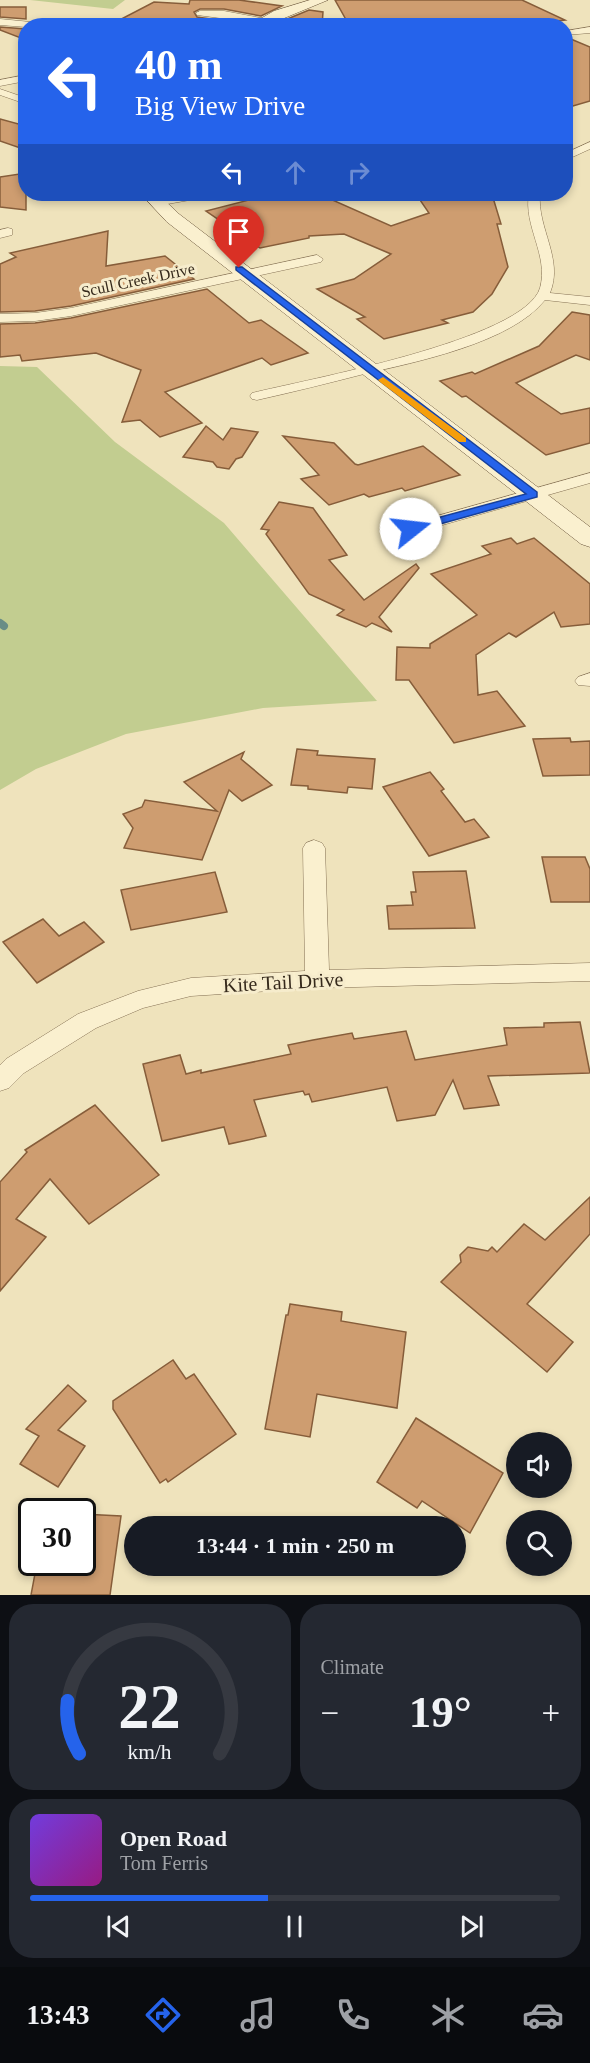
<!DOCTYPE html>
<meta charset="utf-8">
<style>
:root{--surface:#171b24;--page:#242831;--text:#f1f3f6;--muted:#9ea1a6;--line:#363941;--accent:#2563eb}
body{margin:0;font-family:"Times New Roman",serif;background:var(--page);color:var(--text);height:100vh;display:flex;flex-direction:column;font-size:22px;white-space:nowrap}
*{box-sizing:border-box;margin:0}
p{font-size:20px;color:var(--muted)}
.icon{flex:none;width:33px;height:33px;fill:none;stroke:currentColor;stroke-width:2;stroke-linecap:round;stroke-linejoin:round}
.map{position:relative;height:1595px;overflow:hidden}
.panel{display:flex;flex-direction:column;gap:9px;padding:9px;background:#0d0f14;flex:1}
.panel>*{flex:none}
.guide{position:absolute;left:18px;top:18px;width:555px;height:183px;border-radius:24px;box-shadow:0 3px 9px #0003;background:#2563eb;color:#fff;overflow:hidden}
.fabs{position:absolute;left:506px;top:1432px;display:grid;gap:12px}
.fabs a{display:grid;place-items:center;width:66px;height:66px;border-radius:50%;background:var(--surface);box-shadow:0 3px 9px #0003;font-size:30px}
.speed{position:absolute;left:18px;top:1498px;display:flex;gap:12px;font-size:30px;font-weight:700;text-align:center}
.speed>*{display:grid;place-content:center;width:78px;height:78px;border-radius:50%;background:var(--surface);box-shadow:0 3px 9px #0003;line-height:1}
.speed .limit{border:3px solid #111;border-radius:9px;background:#fff;color:#111}
.pin{position:absolute;display:grid;place-items:center;width:51px;height:51px;color:#fff;margin:-62px -26px;border-radius:50% 50% 50% 0;rotate:-45deg;box-shadow:0 0 6px #0007}
.pin .icon{rotate:45deg}
.me{position:absolute;width:66px;margin:-33px;rotate:74deg;stroke-linejoin:round;filter:drop-shadow(0 0 4px #0008)}
.turn{display:flex;align-items:center;gap:21px;height:126px;padding:0 18px;font-size:27px}
.turn .icon{width:78px;height:78px;stroke-width:2.5}
.turn b{display:block;font-size:42px;line-height:51px}
.lanes{display:flex;align-items:center;height:57px;padding:0 18px;background:#0003;justify-content:center;gap:30px;direction:ltr}
.lanes .off{opacity:.35}
.big{font-size:45px;font-weight:800;line-height:1.1}
.panel .card{flex:1;display:flex;flex-direction:column;justify-content:center;gap:9px;min-width:0;padding:0 21px;border-radius:24px;background:var(--page)}
.panel .dial{align-items:center;gap:0}
.dial svg{height:156px;overflow:visible;fill:none;stroke:var(--line);stroke-width:7;stroke-linecap:round;text-anchor:middle}
.dial text{fill:var(--text);stroke:none}
.song{display:flex;align-items:center;gap:18px}
.cover{width:72px;height:72px;border-radius:9px;background:linear-gradient(135deg,hsl(260 70% 55%),hsl(310 70% 35%))}
.played{height:6px;border-radius:3px;background:linear-gradient(90deg,var(--accent) 45%,var(--line) 45%)}
.keys{display:flex;justify-content:space-around;direction:ltr}
.heat{display:flex;justify-content:space-between;align-items:center;font-size:33px;direction:ltr}
.panel .tiles{flex:1;display:grid;gap:9px;grid-template-columns:1fr 1fr}
.card:last-child{grid-column:span 2}
.trip{position:absolute;left:124px;top:1516px;width:342px;height:60px;border-radius:30px;background:var(--surface);box-shadow:0 3px 9px #0003;font-weight:800;line-height:60px;text-align:center}
.tabs{display:flex;height:96px;justify-content:space-around;align-items:center;background:#090b0e;color:var(--muted)}
.tabs .icon{width:42px;height:42px}
.tabs .selected{color:var(--accent)}
.tabs b{font-size:27px;color:var(--text)}
.map>svg:first-child{display:block}
.green{fill:#c2cd90}
.lines{fill:none;stroke-linecap:round;stroke-linejoin:round}
.stream{stroke:#688d86;stroke-width:8}
.building{fill:#ce9d70;stroke:#865d3a;stroke-width:1.5}
.street-casing{stroke:#867255;stroke-width:1}
.secondary-casing{stroke:#685339;stroke-width:1}
.street{fill:#faf0cf;fill-rule:evenodd}
.secondary{fill:#faf0cf;fill-rule:evenodd}
.route{fill:#2563eb;stroke:#184099;stroke-width:1.5}
.slow{fill:#f59e0b}
.labels{text-anchor:middle;dominant-baseline:central;stroke-width:6;stroke-linejoin:round;paint-order:stroke}
.far-street-label{font-size:16px;fill:#35291b;stroke:#f6eccc}
.street-label{font-size:20px;fill:#35291b;stroke:#f6eccc}
</style>
<div class="map">
<svg width="590" height="1595" viewBox="0 0 590 1595">
<rect width="100%" height="100%" fill="#efe3bc"/>
<g class="green">
<path d="M30 0H125L113 9Z"/>
<path d="M0 366 37 367 115 442 224 523 377 701 263 708 126 734 36 769 0 790Z"/>
</g>
<g class="lines">
<path class="stream" d="M0 623 4 626"/>
</g>
<g class="building">
<path d="M190 0H239L282 6 261 16 224 9H200L194 12 197 17 247 24 246 26H108L154 2 189 4Z"/>
<path d="M335 0H522L565 20 520 26H412V23L349 25Z"/>
<path d="M0 7H26V19L0 17Z"/>
<path d="M309 10 323 12 322 26H305L285 20Z"/>
<path d="M0 27 26 29V40L0 30Z"/>
<path d="M566 37 590 47V101L566 108Z"/>
<path d="M0 119 26 126V150L0 141Z"/>
<path d="M26 173V210L0 207V177Z"/>
<path d="M253 194H319L391 226 429 213 420 200 490 197 494 201 501 224H497L508 267 492 294 473 312 442 320 448 323 384 339 357 319 365 317 317 289 354 279 391 254 344 234 309 236V238L260 248 206 211 253 199Z"/>
<path d="M108 231 106 266 165 256 194 279 71 306 35 311 0 312V264L16 257 10 253Z"/>
<path d="M207 289 249 323 261 320 308 353 271 365 262 358 165 392 202 423 160 437 140 420 122 422 141 370 96 353 22 361 20 355 0 357V324L35 323 71 318Z"/>
<path d="M572 312 590 315V360L576 355 516 383 561 414 590 408V443L546 455 466 396 462 397 440 381 472 372 475 374 539 346Z"/>
<path d="M206 426 223 440 231 428 258 432 242 457 236 459 229 469 217 467 213 462 183 457Z"/>
<path d="M283 436 334 443 355 464 358 465 423 446 460 475 405 491 402 488 369 497 364 494 329 505 301 479 319 475Z"/>
<path d="M279 502 313 508 347 555 329 560 364 600 416 564 419 568 379 617 392 632 372 623 366 627 337 615 344 610 309 594 266 534 269 530 261 529Z"/>
<path d="M511 538 517 544 534 538 590 584V624L561 627 554 612 516 637 509 633 476 655 478 695 497 691 525 726 454 743 409 680H396L397 647 430 648V644L477 615 431 574 491 554 482 546Z"/>
<path d="M570 738 571 742 590 741V775L543 776 533 739Z"/>
<path d="M297 749 318 751 317 755 375 759 372 789 348 787 347 793 308 789V786L291 785Z"/>
<path d="M244 752 241 759 272 785 242 801 229 790 202 860 124 848 133 828 123 814 142 807 145 800 217 811 184 782Z"/>
<path d="M430 772 444 789 441 791 465 822 474 819 489 837 429 856 383 787Z"/>
<path d="M542 857H585L590 869V902H551Z"/>
<path d="M466 871 475 928 389 929 387 906 413 905 411 892H416L413 872Z"/>
<path d="M215 872 227 912 131 930 121 890Z"/>
<path d="M43 919 59 936 84 922 104 942 37 983 3 942Z"/>
<path d="M580 1022 590 1073 488 1076 499 1105 464 1109 453 1080 435 1115 397 1121 387 1087 312 1102 309 1094 305 1095 303 1091 254 1100 266 1136 229 1144 224 1127 162 1141 143 1064 180 1055 186 1074 201 1070V1073L291 1054 288 1045 313 1040 352 1033 354 1039 406 1031 415 1060 507 1045 504 1028 544 1027V1023Z"/>
<path d="M95 1105 159 1175 89 1224 50 1179 16 1219 46 1237 0 1291V1182L27 1152 25 1150Z"/>
<path d="M590 1197V1234L527 1304 573 1342 547 1372 441 1282 461 1262 460 1255 468 1247 488 1251 492 1247 497 1252 524 1224 545 1240Z"/>
<path d="M290 1304 342 1312 341 1321 406 1332 397 1408 317 1394 310 1437 265 1429 286 1315H288Z"/>
<path d="M173 1360 186 1379 194 1374 236 1434 168 1482 166 1479 160 1483 113 1409V1401Z"/>
<path d="M68 1385 86 1401 58 1430 85 1446 58 1487 20 1464 39 1436 26 1429Z"/>
<path d="M416 1418 503 1473 470 1533 422 1501 417 1508 377 1482Z"/>
<path d="M82 1514 121 1516 110 1595H31L37 1563H82Z"/>
</g>
<g class="lines">
<defs>
<g id="street">
<path d="M200 11H224L303 26H280L197 15 196 13Z"/>
<path d="M0 19 41 23 45 26 26 27 0 25Z"/>
<path d="M590 27V33L566 35V31Z"/>
<path d="M26 75V81L0 86V80Z"/>
<path d="M0 89 26 98V104L0 95Z"/>
<path d="M590 142V149L566 160V153Z"/>
<path d="M191 194H213L207 197 156 206 150 203 156 200Z"/>
<path d="M529 194H540C537 228 564 259 550 293L590 297V305L545 300C511 343 416 362 364 374 329 383 293 392 257 400L252 399 250 396 252 393C304 380 524 340 540 288 549 255 523 226 529 194Z"/>
<path d="M8 228 12 229V235L0 238V230Z"/>
<path d="M317 255 323 259 321 262 71 316 35 321 0 322V314L35 313 71 308Z"/>
<path d="M590 473V483L411 534 403 529 405 525Z"/>
<path d="M590 673V686L578 685 575 681 578 677Z"/>
<path d="M314 840 322 843 325 848 329 970 590 963V981L317 988 191 996 143 1008 96 1028 24 1073 9 1088 0 1091V1065L6 1059 78 1014 138 991 191 978 305 971 303 848 306 843Z"/>
</g>
<g id="secondary">
<path d="M310 0H328L265 26H248L274 11Z"/>
<path d="M141 194H158L179 214 590 527V547L581 544 167 222Z"/>
</g>
</defs>
<use href="#street" class="street-casing"/>
<use href="#secondary" class="secondary-casing"/>
<use href="#street" class="street"/>
<use href="#secondary" class="secondary"/>
</g>
<path class="route" d="M236 267H242L537 492V497L415 531H407V526L526 494 236 270Z"/>
<path class="slow" d="M383 377 466 438V442H459L380 382 378 380Z"/>
<g class="labels">
<g class="far-street-label">
<text transform="translate(138 280) rotate(-12)">Scull Creek Drive</text>
</g>
<g class="street-label">
<text transform="translate(283 982) rotate(-3)">Kite Tail Drive</text>
</g>
</g>
</svg>
<div class="fabs">
<a><svg class="icon" aria-label="sound" viewBox="0 0 24 24"><path d="M4 9h4l5-4v14l-5-4H4zM17 9q2 3 0 6"/></svg></a>
<a><svg class="icon" aria-label="search" viewBox="0 0 24 24"><circle cx="10" cy="10" r="6"/><path d="M15 15l6 6"/></svg></a>
</div>
<div class="speed"><div class="limit">30</div></div>
<div class="pin" style="left:239px;top:268px;background:#d93025"><svg class="icon" aria-label="arrive" viewBox="0 0 24 24"><path d="M6 21V4h12l-3 4 3 4H6"/></svg></div>
<svg class="me" style="left:411px;top:529px" viewBox="-20 -20 40 40"><circle r="19" fill="#fff"/><path d="M0-13L10 11 0 6-10 11z" fill="#2563eb"/></svg>
<div class="trip">13:44 · 1 min · 250 m</div>
<div class="guide">
<div class="turn"><svg class="icon" aria-label="left" viewBox="0 0 24 24"><path d="M17 20v-9H6M10 6l-5 5 5 5"/></svg><div><b>40 m</b>Big View Drive</div></div>
<div class="lanes"><svg class="icon" aria-label="left" viewBox="0 0 24 24"><path d="M17 20v-9H6M10 6l-5 5 5 5"/></svg><svg class="icon off" aria-label="ahead" viewBox="0 0 24 24"><path d="M12 20V5M6 11l6-6 6 6"/></svg><svg class="icon off" aria-label="right" viewBox="0 0 24 24"><path d="M7 20v-9h11M14 6l5 5-5 5"/></svg></div>
</div>
</div>
<section class="panel">
<div class="tiles">
<div class="card dial"><svg viewBox="0 0 100 80">
<path d="M14 69A42 42 0 1 1 86 69"/>
<path d="M14 69A42 42 0 0 1 8 42" stroke="#2563eb"/>
<text x="50" y="56" font-size="32" font-weight="700">22</text>
<text x="50" y="72" font-size="11">km/h</text>
</svg></div>
<div class="card"><p>Climate</p>
<div class="heat"><a>−</a><b class="big">19°</b><a>+</a></div>
</div>
<div class="card">
<div class="song"><i class="cover"></i><div><b>Open Road</b><p>Tom Ferris</p></div></div>
<div class="played"></div>
<div class="keys"><svg class="icon" aria-label="previous" viewBox="0 0 24 24"><path d="M18 5L8 12l10 7zM5 5v14"/></svg><svg class="icon" aria-label="pause" viewBox="0 0 24 24"><path d="M8 5v14M16 5v14"/></svg><svg class="icon" aria-label="next" viewBox="0 0 24 24"><path d="M6 5l10 7-10 7zM19 5v14"/></svg></div>
</div>
</div>
</section>
<nav class="tabs">
<b>13:43</b>
<svg class="icon selected" aria-label="directions" viewBox="0 0 24 24"><path d="M12 3l9 9-9 9-9-9zM9 14v-3h6M13 9l2 2-2 2"/></svg>
<svg class="icon" aria-label="music" viewBox="0 0 24 24"><path d="M9 18V5l10-2v13"/><circle cx="6" cy="18" r="3"/><circle cx="16" cy="16" r="3"/></svg>
<svg class="icon" aria-label="phone" viewBox="0 0 24 24"><path d="M5 4h4l2 5-3 2q2 4 5 5l2-3 5 2v4C11 20 4 13 5 4z"/></svg>
<svg class="icon" aria-label="climate" viewBox="0 0 24 24"><path d="M12 3v18M4 7l16 10M4 17L20 7"/></svg>
<svg class="icon" aria-label="car" viewBox="0 0 24 24"><path d="M5 17H2v-5l4-1 3-4h7l3 4 3 1v5h-3M9 17h6M6 11h13"/><circle cx="7" cy="17" r="2"/><circle cx="17" cy="17" r="2"/></svg>
</nav>
